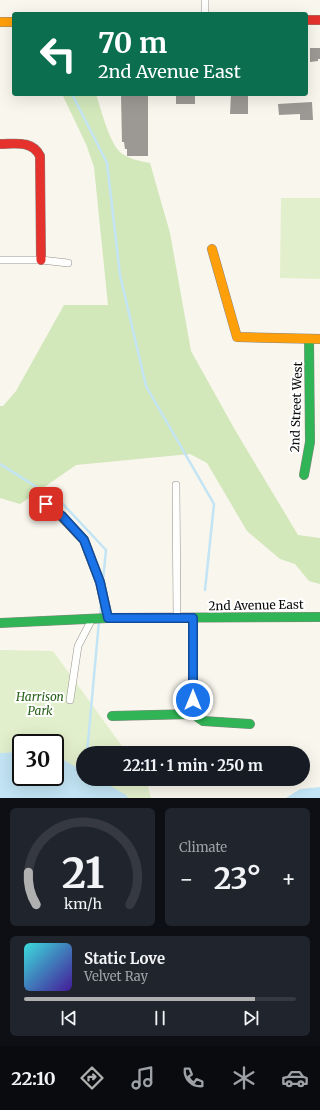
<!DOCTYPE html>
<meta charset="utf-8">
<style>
:root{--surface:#171b24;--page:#20242c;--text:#f1f3f6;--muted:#9ea1a6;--line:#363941;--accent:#afb0af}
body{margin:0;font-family:Merriweather,serif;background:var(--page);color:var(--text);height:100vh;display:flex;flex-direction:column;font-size:15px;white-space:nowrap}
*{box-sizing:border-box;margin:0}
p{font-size:13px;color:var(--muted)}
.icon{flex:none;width:22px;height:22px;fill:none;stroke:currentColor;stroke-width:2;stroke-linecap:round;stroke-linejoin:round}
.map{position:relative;height:798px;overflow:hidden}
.side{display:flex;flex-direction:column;gap:10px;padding:10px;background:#0d0f14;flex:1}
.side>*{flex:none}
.banner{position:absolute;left:12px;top:12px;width:296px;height:84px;border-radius:4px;box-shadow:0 4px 16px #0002;background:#0b6e4f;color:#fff;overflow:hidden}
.speed{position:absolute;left:12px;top:734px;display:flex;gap:8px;font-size:20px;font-weight:700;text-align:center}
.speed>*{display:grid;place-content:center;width:52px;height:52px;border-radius:50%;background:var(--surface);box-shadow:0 4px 16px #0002;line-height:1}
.speed .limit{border:2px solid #111;border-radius:6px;background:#fff;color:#111}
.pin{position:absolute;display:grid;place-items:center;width:34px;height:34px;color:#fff;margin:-17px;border-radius:8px;box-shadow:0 2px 6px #0006}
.me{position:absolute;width:44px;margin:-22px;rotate:0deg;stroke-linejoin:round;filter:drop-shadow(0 0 3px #0008)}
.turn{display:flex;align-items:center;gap:14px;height:84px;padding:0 20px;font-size:18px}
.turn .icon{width:52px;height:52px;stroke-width:2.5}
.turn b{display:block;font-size:28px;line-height:34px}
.big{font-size:30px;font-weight:700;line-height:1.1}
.side .card{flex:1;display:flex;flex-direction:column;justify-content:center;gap:6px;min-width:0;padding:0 14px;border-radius:6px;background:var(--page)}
.side .dial{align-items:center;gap:0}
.dial svg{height:104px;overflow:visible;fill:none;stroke:var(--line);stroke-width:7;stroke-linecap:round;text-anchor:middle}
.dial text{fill:var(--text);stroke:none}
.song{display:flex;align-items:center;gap:12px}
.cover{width:48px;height:48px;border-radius:6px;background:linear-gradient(135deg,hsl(180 70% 55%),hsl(260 70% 35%))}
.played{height:4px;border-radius:2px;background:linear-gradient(90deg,var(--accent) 85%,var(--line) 85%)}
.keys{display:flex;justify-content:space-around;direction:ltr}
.heat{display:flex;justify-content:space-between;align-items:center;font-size:22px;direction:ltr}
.side .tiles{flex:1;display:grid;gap:10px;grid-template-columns:1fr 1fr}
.card:last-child{grid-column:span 2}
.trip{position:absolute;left:76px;top:746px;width:234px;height:40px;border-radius:20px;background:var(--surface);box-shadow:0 4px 16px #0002;font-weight:700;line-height:40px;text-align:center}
.dock{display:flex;height:64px;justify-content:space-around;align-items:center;background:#090b0e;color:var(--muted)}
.dock .icon{width:28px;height:28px}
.dock .on{color:var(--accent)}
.dock b{font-size:18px;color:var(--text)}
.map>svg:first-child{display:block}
.green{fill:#e2efcc;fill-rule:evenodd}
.forest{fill:#d2e7ba}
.water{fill:#c2e4f4}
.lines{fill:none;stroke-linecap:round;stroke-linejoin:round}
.stream{stroke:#c2e4f4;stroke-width:2.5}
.building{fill:#9c9893}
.street-casing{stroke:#92908c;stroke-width:8}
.fast-casing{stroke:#888783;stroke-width:10}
.slow-casing{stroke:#888783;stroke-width:10}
.jam-casing{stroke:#888783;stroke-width:10}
.street{stroke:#fefefc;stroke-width:7}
.fast{stroke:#30b455;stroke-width:9}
.slow{stroke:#ff9f0a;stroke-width:9}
.jam{stroke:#e5322d;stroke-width:9}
.route-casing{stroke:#114b97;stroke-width:10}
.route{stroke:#1a73e8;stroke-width:7}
.labels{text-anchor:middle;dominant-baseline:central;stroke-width:4;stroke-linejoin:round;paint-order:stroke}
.street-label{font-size:12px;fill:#0a0a0a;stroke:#fff}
.park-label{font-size:12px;font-style:italic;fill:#2a611b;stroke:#fff}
</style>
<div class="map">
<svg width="320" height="798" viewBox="0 0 320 798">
<rect width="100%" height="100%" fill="#f9f6ed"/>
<g class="green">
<path d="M281 198H320V279L280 278Z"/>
<path d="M0 650 53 651 127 753H83V779H146L151 798H0ZM21 743H55V777H21Z"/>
</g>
<path class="forest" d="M62 94H96C101 109 109 142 120 152 128 159 140 161 150 163L170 233 191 351 235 430 298 535 320 538V584L309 581 295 564 280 559 247 531 207 463 190 454 76 465 20 504 0 498V406H3L16 391 64 305H108L94 167 86 144Z"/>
<g class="water">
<path d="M21 752V777H55V755L83 771V779H98L126 795 128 798H0V753Z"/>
<path d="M320 787V798H286L300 789Z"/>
</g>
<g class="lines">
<g class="stream">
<path d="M72 94 107 163 120 275 146 386 214 504 205 590"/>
<path d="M0 464 62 503 106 550 103 580"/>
<path d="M100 616 101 605"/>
<path d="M87 753 99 621"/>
</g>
</g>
<g class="building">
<path d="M310 48H320V59H318V61L310 62Z"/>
<path d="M121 94H148V156H127V149H125L124 142H122Z"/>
<rect x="176" y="94" width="19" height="10"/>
<path d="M231 94H248V114H230Z"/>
<path d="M312 102 313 120H300V114L279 115 278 104Z"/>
</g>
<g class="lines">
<defs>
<g id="street">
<path d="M205 14V0"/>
<path d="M0 260H41L68 263"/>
<path d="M176 485 177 618"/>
<path d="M70 700 78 646 92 619"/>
<path d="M193 714V618"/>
</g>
<g id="fast">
<path d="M304 475 310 442 309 339"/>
<path d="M0 623 108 618 320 617"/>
<path d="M112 716 193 714 203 721 250 724"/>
</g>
<g id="slow">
<path d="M0 22H14"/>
<path d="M212 249 237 337 320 339"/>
<path d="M46 504 61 516 84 540 100 582 108 618"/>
</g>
<g id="jam">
<path d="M306 20H320"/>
<path d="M0 144C15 144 32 140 40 156L41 260"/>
</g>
</defs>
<use href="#street" class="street-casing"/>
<use href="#fast" class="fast-casing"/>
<use href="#slow" class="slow-casing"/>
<use href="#jam" class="jam-casing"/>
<use href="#street" class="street"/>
<use href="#fast" class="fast"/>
<use href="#slow" class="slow"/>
<use href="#jam" class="jam"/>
</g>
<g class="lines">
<defs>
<path id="route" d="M46 504 62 516 84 540 100 582 108 618H193V700"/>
</defs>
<use href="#route" class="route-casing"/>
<use href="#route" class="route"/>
</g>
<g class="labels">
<g class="street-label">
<text transform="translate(296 407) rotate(-88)">2nd Street West</text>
<text transform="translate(256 605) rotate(-1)">2nd Avenue East</text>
</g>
<g class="park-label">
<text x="40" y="696">Harrison<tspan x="40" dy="14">Park</tspan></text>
</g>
</g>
</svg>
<div class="speed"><div class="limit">30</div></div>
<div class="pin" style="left:46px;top:504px;background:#d93025"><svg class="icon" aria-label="arrive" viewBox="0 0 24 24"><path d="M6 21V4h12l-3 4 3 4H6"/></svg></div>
<svg class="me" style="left:193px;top:700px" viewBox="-20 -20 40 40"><circle r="17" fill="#1a73e8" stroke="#fff" stroke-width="3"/><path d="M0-11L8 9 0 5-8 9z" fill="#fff"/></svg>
<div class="trip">22:11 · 1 min · 250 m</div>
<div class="banner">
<div class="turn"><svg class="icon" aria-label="left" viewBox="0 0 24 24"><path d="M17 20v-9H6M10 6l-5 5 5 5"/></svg><div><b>70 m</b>2nd Avenue East</div></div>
</div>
</div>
<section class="side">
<div class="tiles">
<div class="card dial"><svg viewBox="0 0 100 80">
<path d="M14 69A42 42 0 1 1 86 69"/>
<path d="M14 69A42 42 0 0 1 8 44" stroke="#afb0af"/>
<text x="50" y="56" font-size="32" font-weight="700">21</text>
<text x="50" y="72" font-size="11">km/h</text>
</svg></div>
<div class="card"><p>Climate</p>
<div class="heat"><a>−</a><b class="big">23°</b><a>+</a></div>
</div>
<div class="card">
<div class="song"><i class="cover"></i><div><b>Static Love</b><p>Velvet Ray</p></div></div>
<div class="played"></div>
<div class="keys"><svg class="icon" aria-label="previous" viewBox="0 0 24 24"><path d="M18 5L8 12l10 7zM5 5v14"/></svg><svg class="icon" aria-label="pause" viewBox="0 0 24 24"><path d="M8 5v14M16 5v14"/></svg><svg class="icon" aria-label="next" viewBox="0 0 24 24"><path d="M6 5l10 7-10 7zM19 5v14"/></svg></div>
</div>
</div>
</section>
<nav class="dock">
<b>22:10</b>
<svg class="icon on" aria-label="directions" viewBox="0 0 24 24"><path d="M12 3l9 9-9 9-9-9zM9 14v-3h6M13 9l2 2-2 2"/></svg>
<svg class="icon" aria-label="music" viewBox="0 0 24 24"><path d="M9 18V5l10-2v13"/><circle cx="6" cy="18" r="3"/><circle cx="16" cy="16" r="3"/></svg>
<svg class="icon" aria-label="phone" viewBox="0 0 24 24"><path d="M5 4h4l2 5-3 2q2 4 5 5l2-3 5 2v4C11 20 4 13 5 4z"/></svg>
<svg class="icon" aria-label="climate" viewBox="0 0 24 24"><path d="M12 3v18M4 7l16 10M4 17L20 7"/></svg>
<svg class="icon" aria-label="car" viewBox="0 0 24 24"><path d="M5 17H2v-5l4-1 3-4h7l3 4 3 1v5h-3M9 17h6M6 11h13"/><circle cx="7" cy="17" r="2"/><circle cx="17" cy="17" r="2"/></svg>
</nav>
